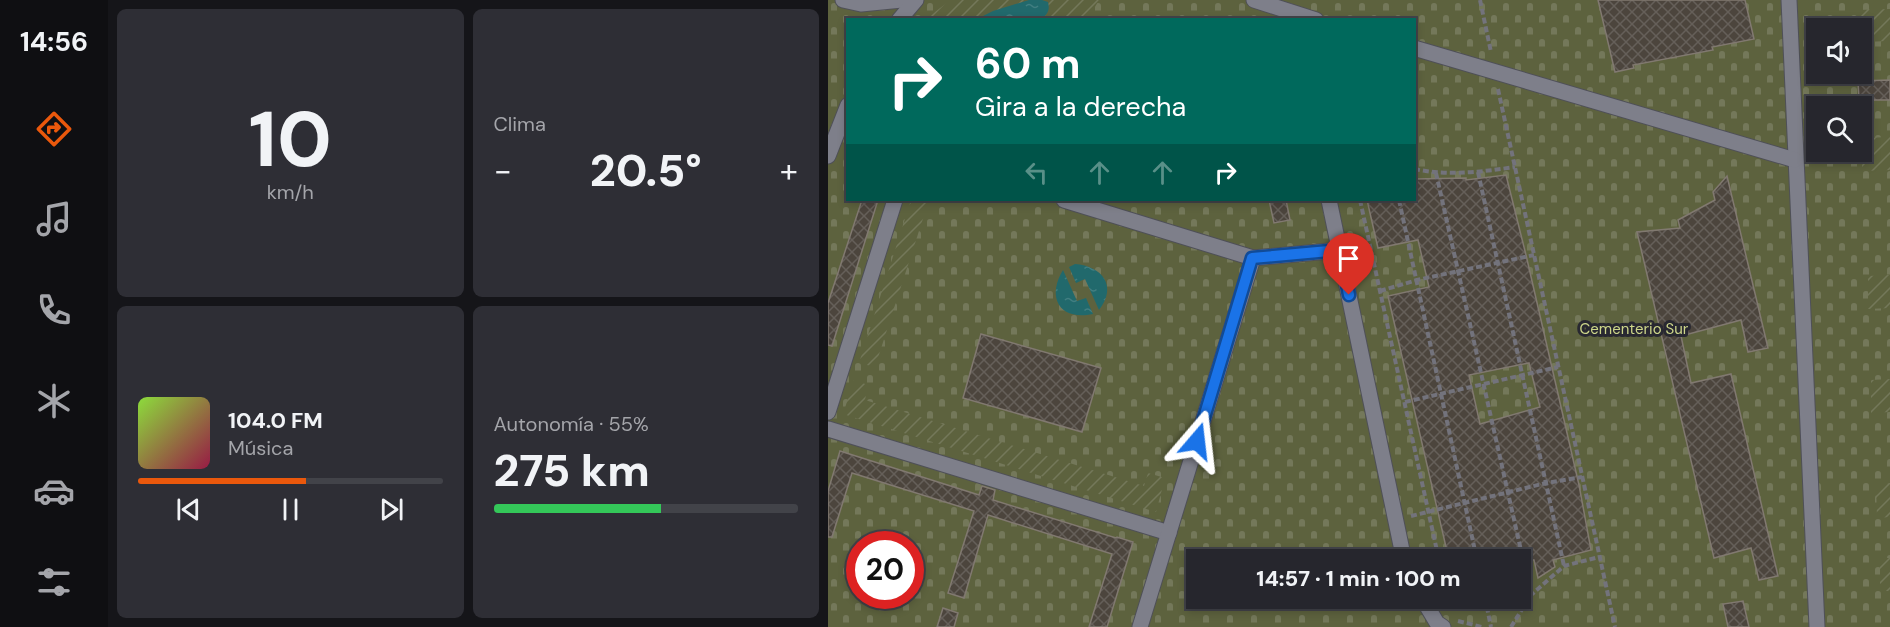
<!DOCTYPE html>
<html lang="es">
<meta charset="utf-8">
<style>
:root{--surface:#26262d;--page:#2e2e35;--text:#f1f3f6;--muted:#a4a5aa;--line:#424349;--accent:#ea580c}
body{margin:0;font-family:"DM Sans",sans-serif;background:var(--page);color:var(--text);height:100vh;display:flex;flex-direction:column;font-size:22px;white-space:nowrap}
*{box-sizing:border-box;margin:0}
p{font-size:20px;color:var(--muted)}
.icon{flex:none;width:33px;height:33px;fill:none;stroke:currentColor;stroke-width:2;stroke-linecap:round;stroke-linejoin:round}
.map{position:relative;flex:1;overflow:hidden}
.side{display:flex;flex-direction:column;gap:9px;padding:9px;background:#151519;width:720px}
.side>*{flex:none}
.top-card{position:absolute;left:18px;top:18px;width:570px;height:183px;border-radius:0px;box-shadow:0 3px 9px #0003,0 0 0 2px var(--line);background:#00695c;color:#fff;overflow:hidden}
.fabs{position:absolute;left:978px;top:18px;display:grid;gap:12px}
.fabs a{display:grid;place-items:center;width:66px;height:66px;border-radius:0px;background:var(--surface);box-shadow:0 3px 9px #0003,0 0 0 2px var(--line);font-size:30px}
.speed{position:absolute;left:18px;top:531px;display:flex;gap:12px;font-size:30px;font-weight:700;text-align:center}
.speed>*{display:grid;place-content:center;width:78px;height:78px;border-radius:50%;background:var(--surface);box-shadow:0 3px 9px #0003,0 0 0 2px var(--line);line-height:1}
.speed .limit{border:9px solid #d22;background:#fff;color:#111}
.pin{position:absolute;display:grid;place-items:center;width:51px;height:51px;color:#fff;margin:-62px -26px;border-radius:50% 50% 50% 0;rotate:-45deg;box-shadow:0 0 6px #0007}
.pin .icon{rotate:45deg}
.me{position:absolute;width:66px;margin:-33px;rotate:17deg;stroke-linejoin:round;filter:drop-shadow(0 0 4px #0008)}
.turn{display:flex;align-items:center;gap:21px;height:126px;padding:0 30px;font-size:27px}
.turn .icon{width:78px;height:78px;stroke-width:2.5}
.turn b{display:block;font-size:42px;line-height:51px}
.lanes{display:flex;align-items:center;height:57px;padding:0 30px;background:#0003;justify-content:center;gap:30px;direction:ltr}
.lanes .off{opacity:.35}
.big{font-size:45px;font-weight:800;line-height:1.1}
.side .card{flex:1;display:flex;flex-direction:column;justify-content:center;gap:9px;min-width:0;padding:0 21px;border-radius:9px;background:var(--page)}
.side .dial{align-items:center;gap:0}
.dial b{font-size:78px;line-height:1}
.song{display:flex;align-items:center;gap:18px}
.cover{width:72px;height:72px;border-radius:9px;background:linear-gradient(135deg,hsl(90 70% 55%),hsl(340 70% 35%))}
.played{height:6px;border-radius:3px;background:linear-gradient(90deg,var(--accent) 55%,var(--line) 55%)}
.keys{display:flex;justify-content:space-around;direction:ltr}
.heat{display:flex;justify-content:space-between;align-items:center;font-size:33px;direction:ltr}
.charge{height:9px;border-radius:4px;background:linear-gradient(90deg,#34c759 55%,var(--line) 0)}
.side .tiles{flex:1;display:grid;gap:9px;grid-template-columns:repeat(2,1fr)}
.trip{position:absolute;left:358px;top:549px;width:345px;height:60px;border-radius:0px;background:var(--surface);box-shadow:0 3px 9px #0003,0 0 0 2px var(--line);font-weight:800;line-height:60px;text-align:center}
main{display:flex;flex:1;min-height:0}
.tabs{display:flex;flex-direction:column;width:108px;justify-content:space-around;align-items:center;background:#0f0f12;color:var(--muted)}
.tabs .icon{width:42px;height:42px}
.tabs .current{color:var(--accent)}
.tabs b{font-size:27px;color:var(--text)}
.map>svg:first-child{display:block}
.cemetery{fill:url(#cemetery-stones);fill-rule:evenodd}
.garden{fill:url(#garden-furrows)}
.water{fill:url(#water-ripples)}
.building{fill:url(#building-cross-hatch);stroke:#817970;stroke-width:1.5;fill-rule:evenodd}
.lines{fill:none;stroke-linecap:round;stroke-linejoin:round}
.minor-casing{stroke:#4f5058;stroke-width:17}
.path{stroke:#73737c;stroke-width:4;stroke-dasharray:6 3;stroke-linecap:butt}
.minor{stroke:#7e7f8a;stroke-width:15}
.route-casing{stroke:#114b97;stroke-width:15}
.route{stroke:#1a73e8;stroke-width:10}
.labels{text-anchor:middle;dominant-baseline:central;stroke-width:6;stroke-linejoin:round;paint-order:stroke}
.park-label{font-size:15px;fill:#cdd68a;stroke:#282831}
</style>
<main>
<nav class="tabs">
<b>14:56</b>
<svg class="icon current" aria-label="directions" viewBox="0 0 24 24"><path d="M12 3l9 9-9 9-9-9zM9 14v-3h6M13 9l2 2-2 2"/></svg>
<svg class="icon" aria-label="music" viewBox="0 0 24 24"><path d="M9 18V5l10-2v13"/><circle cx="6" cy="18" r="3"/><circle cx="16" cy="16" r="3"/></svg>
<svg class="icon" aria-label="phone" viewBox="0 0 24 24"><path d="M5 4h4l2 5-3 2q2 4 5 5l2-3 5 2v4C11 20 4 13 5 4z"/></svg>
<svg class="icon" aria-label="climate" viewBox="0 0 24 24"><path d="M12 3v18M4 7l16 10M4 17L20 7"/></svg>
<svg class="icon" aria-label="car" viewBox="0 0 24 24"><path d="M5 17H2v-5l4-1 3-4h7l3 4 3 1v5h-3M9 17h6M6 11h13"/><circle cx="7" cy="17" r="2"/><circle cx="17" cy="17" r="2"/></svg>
<svg class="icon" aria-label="filters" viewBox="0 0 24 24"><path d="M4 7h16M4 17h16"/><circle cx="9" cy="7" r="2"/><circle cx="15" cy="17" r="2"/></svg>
</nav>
<section class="side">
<div class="tiles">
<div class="card dial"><b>10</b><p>km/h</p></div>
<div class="card"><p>Clima</p>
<div class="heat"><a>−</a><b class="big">20.5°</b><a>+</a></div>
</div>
<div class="card">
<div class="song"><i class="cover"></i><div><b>104.0 FM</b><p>Música</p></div></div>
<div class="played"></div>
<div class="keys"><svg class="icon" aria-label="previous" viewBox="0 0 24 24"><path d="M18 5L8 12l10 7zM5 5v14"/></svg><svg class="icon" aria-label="pause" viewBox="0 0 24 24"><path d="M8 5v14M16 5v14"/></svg><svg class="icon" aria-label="next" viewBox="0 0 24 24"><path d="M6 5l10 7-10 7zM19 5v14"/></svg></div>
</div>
<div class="card"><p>Autonomía · 55%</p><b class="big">275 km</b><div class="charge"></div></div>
</div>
</section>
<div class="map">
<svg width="1062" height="627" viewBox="0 0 1062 627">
<defs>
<pattern id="cemetery-stones" width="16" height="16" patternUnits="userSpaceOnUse" patternTransform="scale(1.5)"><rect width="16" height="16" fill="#5d623e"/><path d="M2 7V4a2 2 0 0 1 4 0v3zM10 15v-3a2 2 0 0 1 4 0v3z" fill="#74785a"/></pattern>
<pattern id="garden-furrows" width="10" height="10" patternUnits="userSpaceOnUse" patternTransform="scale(1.5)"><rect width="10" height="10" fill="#5d623e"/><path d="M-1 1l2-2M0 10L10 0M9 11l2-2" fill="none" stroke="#74785a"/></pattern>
<pattern id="water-ripples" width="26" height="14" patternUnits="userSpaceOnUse" patternTransform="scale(1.5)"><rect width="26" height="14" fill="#21696c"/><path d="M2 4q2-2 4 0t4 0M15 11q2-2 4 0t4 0" fill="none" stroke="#417e81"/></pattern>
<pattern id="building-cross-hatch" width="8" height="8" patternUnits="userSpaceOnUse" patternTransform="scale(1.5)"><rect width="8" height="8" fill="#4c453d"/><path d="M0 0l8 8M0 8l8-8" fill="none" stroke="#655f59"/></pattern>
</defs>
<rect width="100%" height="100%" fill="#32323c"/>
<path class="cemetery" d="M0 0H1062V627H0ZM20 20H586V200H20ZM988 28H1034V74H988ZM988 106H1034V152H988ZM32 544H82V596H32ZM369 560H693V598H369Z"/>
<g class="garden">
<path d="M123 0H271L260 19 96 20Z"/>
<path d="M1062 9V41L1034 42V28H1030L1029 10Z"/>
<path d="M1062 137V170L1034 171V138Z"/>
<path d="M83 200H101L47 367 31 363Z"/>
<path d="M1062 275V308L1040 309V276Z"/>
<path d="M1062 379V412L1043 413V380Z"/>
<path d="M26 380 40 385 37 400 316 486 320 473 337 478 328 512 15 414Z"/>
<path d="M1062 484V517L1049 518 1048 485Z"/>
<rect x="1052" y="558" width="10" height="33"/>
</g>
<g class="water">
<path d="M201 0H214L220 2C222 10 220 14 213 19H149L165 11Z"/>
<path d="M247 264C274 266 290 286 271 310L257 279 248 283 241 267Z"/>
<path d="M235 270 249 301 258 298 265 314C232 321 218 298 235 270Z"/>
</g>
<g class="building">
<path d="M770 0H917L926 39 884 47 885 50 805 65 806 68 787 72Z"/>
<path d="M1062 80V100H1031L1030 81Z"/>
<path d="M678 175 698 255 751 485 763 550 725 560 727 567 710 578 706 560H621L560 296 601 287 590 240 550 248 539 200H586V179L638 178V180ZM701 363 712 407 652 424 641 375Z"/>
<path d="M899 176 940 348 920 352 913 320 853 336 863 383 903 374 950 576 931 580 923 548 886 558 809 232 852 228 850 220 887 200 885 192Z"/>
<path d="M34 200H50L4 346 0 345V303Z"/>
<path d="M441 200H458L462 220 446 223Z"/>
<path d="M153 334 273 368 254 432 135 398Z"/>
<path d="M12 451 151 495 154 486 167 490 165 500 288 538 289 537 305 542 279 627H261L284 554 160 515 136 598 120 593 146 511 24 473 4 537H0V491Z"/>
<path d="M915 601 921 627H900L895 604Z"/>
<path d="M115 608 130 613 126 627H109Z"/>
</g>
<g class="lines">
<defs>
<g id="minor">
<path d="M15 0 33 4 74 0"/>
<path d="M426 0 488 20"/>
<path d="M961 0 989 627"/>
<path d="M71 20 88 0"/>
<path d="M586 48 967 160"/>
<path d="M0 156 20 105"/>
<path d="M236 200 425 258"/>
<path d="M501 200 576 560"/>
<path d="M0 412 67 200"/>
<path d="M0 429 341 533"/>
<path d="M594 598 609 623 615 627"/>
<path d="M312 627 425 258 512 250"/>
</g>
</defs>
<use href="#minor" class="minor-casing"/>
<g class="path">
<path d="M652 0 663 52"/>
<path d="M670 89 787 627"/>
<path d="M586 169C620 176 653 172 687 167"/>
<path d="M650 172 736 566"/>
<path d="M608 173 703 595"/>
<path d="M532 200 611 560"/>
<path d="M571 200 649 560"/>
<path d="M552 291 589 280 706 255"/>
<path d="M577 402 730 367"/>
<path d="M583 516 718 483 754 477"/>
<path d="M619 598 622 609"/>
<path d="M657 598 663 627"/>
<path d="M630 621 654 627"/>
<path d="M683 627 703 595 736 566 771 557"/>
</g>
<use href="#minor" class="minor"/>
</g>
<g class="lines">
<defs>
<path id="route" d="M369 441 424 258 512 250 521 295"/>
</defs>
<use href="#route" class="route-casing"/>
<use href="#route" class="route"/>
</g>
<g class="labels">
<g class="park-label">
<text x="806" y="329">Cementerio Sur</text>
</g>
</g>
</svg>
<div class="fabs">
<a><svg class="icon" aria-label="sound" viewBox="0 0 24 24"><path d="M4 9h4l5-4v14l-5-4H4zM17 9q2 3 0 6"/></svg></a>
<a><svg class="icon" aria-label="search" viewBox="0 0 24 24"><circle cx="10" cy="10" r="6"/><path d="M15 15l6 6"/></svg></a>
</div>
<div class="speed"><div class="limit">20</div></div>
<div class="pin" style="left:521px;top:295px;background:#d93025"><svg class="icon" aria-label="arrive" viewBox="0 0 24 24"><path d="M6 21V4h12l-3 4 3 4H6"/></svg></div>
<svg class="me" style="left:369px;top:441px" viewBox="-20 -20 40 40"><path d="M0-17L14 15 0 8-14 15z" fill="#1a73e8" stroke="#fff" stroke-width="4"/></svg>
<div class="trip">14:57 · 1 min · 100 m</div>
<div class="top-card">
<div class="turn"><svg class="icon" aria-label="right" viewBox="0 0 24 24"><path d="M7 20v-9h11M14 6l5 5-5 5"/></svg><div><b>60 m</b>Gira a la derecha</div></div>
<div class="lanes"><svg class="icon off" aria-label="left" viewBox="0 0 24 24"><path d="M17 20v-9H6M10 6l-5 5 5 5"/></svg><svg class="icon off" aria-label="ahead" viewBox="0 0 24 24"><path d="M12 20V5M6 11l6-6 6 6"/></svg><svg class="icon off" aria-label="ahead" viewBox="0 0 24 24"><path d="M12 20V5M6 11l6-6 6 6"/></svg><svg class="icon" aria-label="right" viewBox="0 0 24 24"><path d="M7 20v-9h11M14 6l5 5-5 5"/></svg></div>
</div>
</div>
</main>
